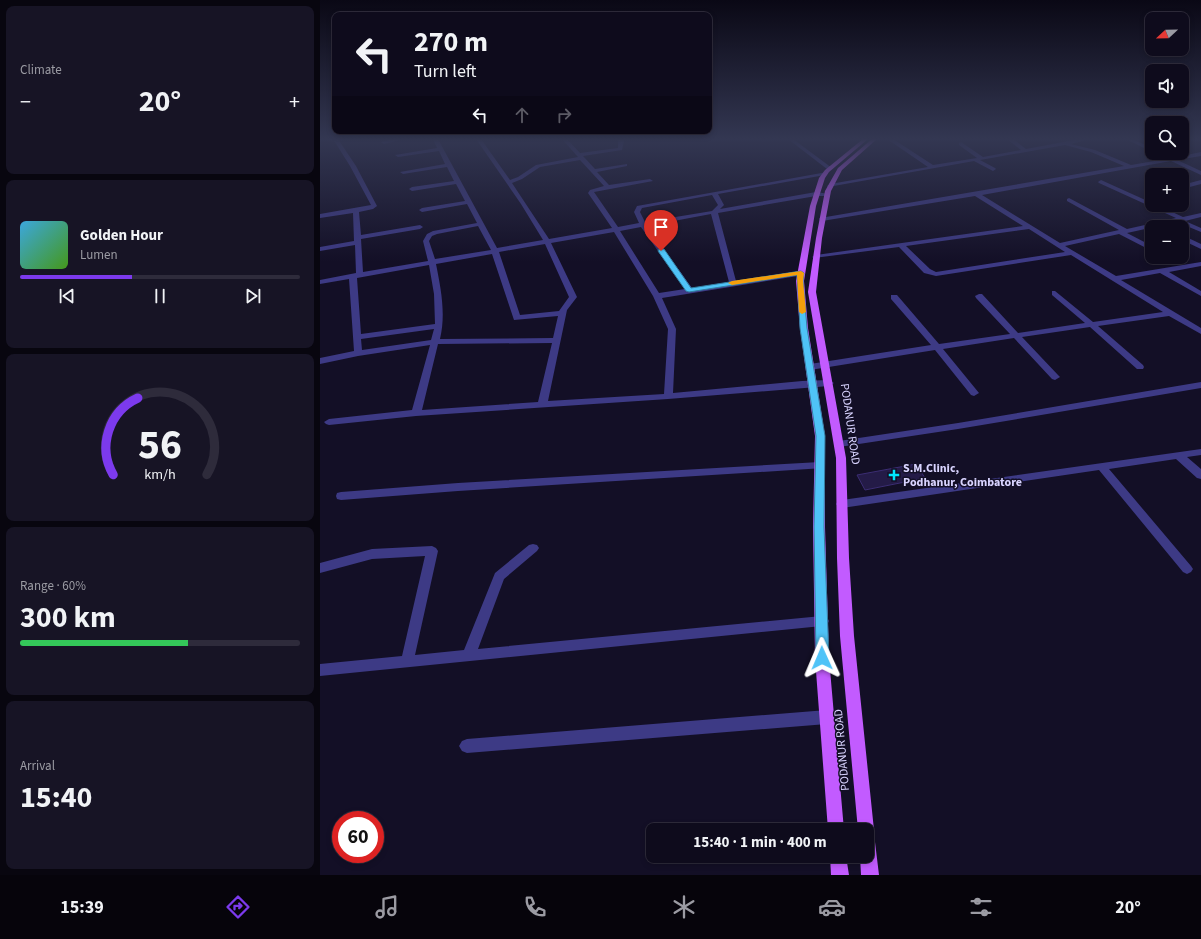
<!DOCTYPE html>
<meta charset="utf-8">
<style>
:root{--surface:#0e0b1c;--page:#171425;--text:#f1f3f6;--muted:#9b9ba3;--line:#2e2b3b;--accent:#7c3aed}
body{margin:0;font-family:"Source Sans 3",sans-serif;background:var(--page);color:var(--text);height:100vh;display:flex;flex-direction:column;font-size:15px;white-space:nowrap}
*{box-sizing:border-box;margin:0}
p{font-size:13px;color:var(--muted)}
.icon{flex:none;width:22px;height:22px;fill:none;stroke:currentColor;stroke-width:2;stroke-linecap:round;stroke-linejoin:round}
.map{position:relative;flex:1;overflow:hidden}
.details{display:flex;flex-direction:column;gap:6px;padding:6px;background:#08060f;width:320px}
.details>*{flex:none}
.banner{position:absolute;left:12px;top:12px;width:380px;height:122px;border-radius:8px;box-shadow:0 2px 6px #0003,0 0 0 1px var(--line);background:#0e0b1c;color:var(--text);overflow:hidden}
.needle{width:26px;rotate:248deg}
.controls{position:absolute;left:825px;top:12px;display:grid;gap:8px}
.controls a{display:grid;place-items:center;width:44px;height:44px;border-radius:8px;background:var(--surface);box-shadow:0 2px 6px #0003,0 0 0 1px var(--line);font-size:20px}
.speed{position:absolute;left:12px;top:811px;display:flex;gap:8px;font-size:20px;font-weight:700;text-align:center}
.speed>*{display:grid;place-content:center;width:52px;height:52px;border-radius:50%;background:var(--surface);box-shadow:0 2px 6px #0003,0 0 0 1px var(--line);line-height:1}
.speed .limit{border:6px solid #d22;background:#fff;color:#111}
.pin{position:absolute;display:grid;place-items:center;width:34px;height:34px;color:#fff;margin:-41px -17px;border-radius:50% 50% 50% 0;rotate:-45deg;box-shadow:0 0 4px #0007}
.pin .icon{rotate:45deg}
.me{position:absolute;width:44px;margin:-22px;rotate:359deg;stroke-linejoin:round;filter:drop-shadow(0 0 3px #0008)}
.turn{display:flex;align-items:center;gap:14px;height:84px;padding:0 16px;font-size:18px}
.turn .icon{width:52px;height:52px;stroke-width:2.5}
.turn b{display:block;font-size:28px;line-height:34px}
.lanes{display:flex;align-items:center;height:38px;padding:0 16px;background:#0003;justify-content:center;gap:20px;direction:ltr}
.lanes .off{opacity:.35}
.big{font-size:30px;font-weight:700;line-height:1.1}
.details .tile{flex:1;display:flex;flex-direction:column;justify-content:center;gap:6px;min-width:0;padding:0 14px;border-radius:8px;background:var(--page)}
.details .dial{align-items:center;gap:0}
.dial svg{height:104px;overflow:visible;fill:none;stroke:var(--line);stroke-width:7;stroke-linecap:round;text-anchor:middle}
.dial text{fill:var(--text);stroke:none}
.song{display:flex;align-items:center;gap:12px}
.cover{width:48px;height:48px;border-radius:6px;background:linear-gradient(135deg,hsl(200 70% 55%),hsl(100 70% 35%))}
.played{height:4px;border-radius:2px;background:linear-gradient(90deg,var(--accent) 40%,var(--line) 40%)}
.keys{display:flex;justify-content:space-around;direction:ltr}
.heat{display:flex;justify-content:space-between;align-items:center;font-size:22px;direction:ltr}
.charge{height:6px;border-radius:3px;background:linear-gradient(90deg,#34c759 60%,var(--line) 0)}
.trip{position:absolute;left:326px;top:823px;width:228px;height:40px;border-radius:8px;background:var(--surface);box-shadow:0 2px 6px #0003,0 0 0 1px var(--line);font-weight:700;line-height:40px;text-align:center}
.dock{display:flex;height:64px;justify-content:space-around;align-items:center;background:#06040b;color:var(--muted)}
.dock .icon{width:28px;height:28px}
.dock .selected{color:var(--accent)}
.dock b{font-size:18px;color:var(--text)}
main{display:flex;flex:1;min-height:0}
.map>svg:first-child{display:block}
.building{fill:#241b47;stroke:#3b2d73}
.lines{fill:none;stroke-linecap:round;stroke-linejoin:round}
.street{fill:#3d3a85;fill-rule:evenodd}
.primary{fill:#c25bff;fill-rule:evenodd}
.route{fill:#4fc3f7;stroke:#337fa1}
.slow{fill:#f59e0b}
.poi-dot{fill:#00e5ff;stroke:#130f26;stroke-width:1.5}
.labels{text-anchor:middle;dominant-baseline:central;stroke-width:3;stroke-linejoin:round;paint-order:stroke}
.street-label{font-size:12px;fill:#d9d4ff;stroke:#130f26}
.poi-label{font-size:12px;font-weight:bold;fill:#d9d4ff;stroke:#130f26;text-anchor:start}
</style>
<main>
<section class="details">
<div class="tile"><p>Climate</p>
<div class="heat"><a>−</a><b class="big">20°</b><a>+</a></div>
</div>
<div class="tile">
<div class="song"><i class="cover"></i><div><b>Golden Hour</b><p>Lumen</p></div></div>
<div class="played"></div>
<div class="keys"><svg class="icon" aria-label="previous" viewBox="0 0 24 24"><path d="M18 5L8 12l10 7zM5 5v14"/></svg><svg class="icon" aria-label="pause" viewBox="0 0 24 24"><path d="M8 5v14M16 5v14"/></svg><svg class="icon" aria-label="next" viewBox="0 0 24 24"><path d="M6 5l10 7-10 7zM19 5v14"/></svg></div>
</div>
<div class="tile dial"><svg viewBox="0 0 100 80">
<path d="M14 69A42 42 0 1 1 86 69"/>
<path d="M14 69A42 42 0 0 1 33 10" stroke="#7c3aed"/>
<text x="50" y="56" font-size="32" font-weight="700">56</text>
<text x="50" y="72" font-size="11">km/h</text>
</svg></div>
<div class="tile"><p>Range · 60%</p><b class="big">300 km</b><div class="charge"></div></div>
<div class="tile"><p>Arrival</p><b class="big">15:40</b></div>
</section>
<div class="map">
<svg width="881" height="875" viewBox="0 0 881 875">
<rect width="100%" height="100%" fill="#130f26"/>
<path class="building" d="M596 464 605 478 545 490 537 475Z"/>
<g class="lines">
<g class="street">
<path d="M13 139H18L36 166 57 206 53 209 39 212 41 235 100 225 103 227 100 229 41 239 43 272 108 261 103 241 107 234 113 231 157 223 147 204 102 212 99 210 102 208 145 201 136 184 92 191 89 189 92 187 134 181 127 167 83 174 80 172 125 164 119 151 78 157 75 155 117 148 113 139H118L177 248 223 240 201 204 156 139H161L190 180 198 177 216 165 258 157 242 139H247L260 153 298 148V141L297 139H302L304 141 302 150 263 156 275 169 307 164V166L277 172 289 185 330 179 333 181 274 192 298 227 319 223 314 212 317 206 507 172 508 173 505 175 398 194 404 205 400 209 496 192 509 194V196H496L398 213 416 281 481 271 485 273 484 275 342 298 356 329 353 393 482 381 509 380 514 383 509 386 348 399 96 416 9 425 6 424 4 422 9 419 92 410 110 345 38 356 0 364V358L34 351 29 279 0 284V280L36 273 35 245 0 251V247L34 241 33 213 0 218V214L51 205 30 166ZM260 160 284 186 270 190 268 193 292 228 229 239 192 183 202 179 220 167ZM392 195 398 205 392 211 325 222 320 212 322 208ZM391 214 409 282 372 288 327 226ZM158 226 171 250 115 259 109 241 112 236 117 234ZM321 227 365 289 339 293 300 231ZM294 232 333 296 348 329 344 394 228 401 247 310 257 297 231 243ZM225 244 249 297 239 311 200 315 179 252ZM172 254 194 320 238 316 233 338 120 339C126 314 121 289 116 264ZM109 265 114 294 115 324 41 334 37 278ZM114 329 111 340 42 350 41 339ZM232 343 218 402 102 410 118 344Z"/>
<path d="M72 139H84L64 144 61 142Z"/>
<path d="M468 139H473L512 168 507 169Z"/>
<path d="M567 139H573L613 165 657 158 639 145V143L641 142 663 157 701 150 687 139H693L706 149 759 139H770L751 144 775 150 811 165 846 159 835 153H842L852 158 881 152V156L857 160 881 171V175L851 161 662 195 740 243 799 230 747 201V199L749 198 807 229 856 218 779 183 778 182 781 180 832 203V205H837L863 217 881 213V217L865 221 881 228V232L857 222 807 233 832 246V251L799 234 745 246 796 276 881 262V266L849 272 881 291V296L840 273 801 280 881 328V334L849 316 778 326 823 365 824 367 823 369H817L770 327 702 337 738 375 740 377 735 380 732 379 694 338 623 349 659 393 654 396 651 395 615 350 490 370 487 369 486 367 490 364 611 345 571 299V295H577L619 344 690 334 656 298 655 296 659 294H662L698 333 765 323 732 295V291H735L773 322 843 312 751 255 616 276 604 273 579 247 494 258 492 257 496 255 703 226 655 196 502 221 499 219 500 218 804 166 771 152 745 145 660 160 675 168 676 169 673 171 654 161 508 187 507 186 510 184 608 167ZM709 229 745 252 616 272 610 269 586 246Z"/>
<path d="M806 139H812L832 148V152Z"/>
<path d="M881 180V184L862 189V185Z"/>
<path d="M862 235 881 244V249L862 240Z"/>
<path d="M881 382V388L638 429 519 447 514 444 519 441 638 423Z"/>
<path d="M881 449V455L867 457 881 469V479L877 478 856 459 789 469 871 566 873 569 871 572 867 574 863 572 779 470 522 508 518 507 516 504 518 501 522 500Z"/>
<path d="M500 462 504 464 505 466 504 468 138 491 21 500 17 499 16 496 17 493 21 492 138 483Z"/>
<path d="M213 544 217 545 219 548 217 551 184 579 158 649 502 616 507 617 509 621 507 625 502 626 0 676V664L82 656 105 556 52 559 0 573V563L52 549 112 546 116 548 118 551 95 655 144 650 175 573 209 545Z"/>
<path d="M507 710 512 712 514 717 512 722 507 724 147 753 142 751 139 746 142 741 147 739Z"/>
</g>
<g class="primary">
<path d="M543 139H548L509 172 505 178 496 206 484 281 488 328 505 436V527L509 658 524 830H508L495 658 493 527 495 436 480 328 476 281 490 206 499 178 505 170Z"/>
<path d="M552 139H557L522 170 511 191 502 238 496 292 526 458 529 558 534 636 554 830 552 836 555 842 559 875H541L540 856H547V830H538L520 636 517 558 516 458 488 292 496 238 505 191 518 168Z"/>
<path d="M510 856H526L529 875H511Z"/>
</g>
</g>
<linearGradient id="sky" x2="0" y2="1"><stop stop-color="#0a0815"/><stop offset="0.53" stop-color="#333752"/><stop offset="1" stop-color="#333752" stop-opacity="0"/></linearGradient>
<rect width="881" height="262" fill="url(#sky)"/>
<path class="route" d="M339 249H344L371 288 481 271 484 273 483 281 487 328 505 436 504 527 509 658 507 662 502 663 498 662 496 658 494 527 496 436 480 328 477 275 369 292 366 291 338 251Z"/>
<path class="slow" d="M481 271 484 273 483 281 486 312 482 314 479 312 477 275 412 285 408 283 412 281Z"/>
<path class="poi-dot" d="M572 469h4v4h4v4h-4v4h-4v-4h-4v-4h4z"/>
<g class="labels">
<g class="street-label">
<text transform="translate(530 424) rotate(82)">PODANUR ROAD</text>
<text transform="translate(522 750) rotate(-95)">PODANUR ROAD</text>
</g>
<g class="poi-label">
<text x="583" y="468">S.M.Clinic,<tspan x="583" dy="14">Podhanur, Coimbatore</tspan></text>
</g>
</g>
</svg>
<div class="controls">
<a><svg class="needle" viewBox="-14 -14 28 28"><path d="M0-13l5 13h-10z" fill="#e53935"/><path d="M0 13l5-13h-10z" fill="#9b9ba3"/></svg></a>
<a><svg class="icon" aria-label="sound" viewBox="0 0 24 24"><path d="M4 9h4l5-4v14l-5-4H4zM17 9q2 3 0 6"/></svg></a>
<a><svg class="icon" aria-label="search" viewBox="0 0 24 24"><circle cx="10" cy="10" r="6"/><path d="M15 15l6 6"/></svg></a>
<a>+</a>
<a>−</a>
</div>
<div class="speed"><div class="limit">60</div></div>
<div class="pin" style="left:341px;top:251px;background:#d93025"><svg class="icon" aria-label="arrive" viewBox="0 0 24 24"><path d="M6 21V4h12l-3 4 3 4H6"/></svg></div>
<svg class="me" style="left:502px;top:658px" viewBox="-20 -20 40 40"><path d="M0-17L14 15 0 8-14 15z" fill="#4fc3f7" stroke="#fff" stroke-width="4"/></svg>
<div class="trip">15:40 · 1 min · 400 m</div>
<div class="banner">
<div class="turn"><svg class="icon" aria-label="left" viewBox="0 0 24 24"><path d="M17 20v-9H6M10 6l-5 5 5 5"/></svg><div><b>270 m</b>Turn left</div></div>
<div class="lanes"><svg class="icon" aria-label="left" viewBox="0 0 24 24"><path d="M17 20v-9H6M10 6l-5 5 5 5"/></svg><svg class="icon off" aria-label="ahead" viewBox="0 0 24 24"><path d="M12 20V5M6 11l6-6 6 6"/></svg><svg class="icon off" aria-label="right" viewBox="0 0 24 24"><path d="M7 20v-9h11M14 6l5 5-5 5"/></svg></div>
</div>
</div>
</main>
<nav class="dock">
<b>15:39</b>
<svg class="icon selected" aria-label="directions" viewBox="0 0 24 24"><path d="M12 3l9 9-9 9-9-9zM9 14v-3h6M13 9l2 2-2 2"/></svg>
<svg class="icon" aria-label="music" viewBox="0 0 24 24"><path d="M9 18V5l10-2v13"/><circle cx="6" cy="18" r="3"/><circle cx="16" cy="16" r="3"/></svg>
<svg class="icon" aria-label="phone" viewBox="0 0 24 24"><path d="M5 4h4l2 5-3 2q2 4 5 5l2-3 5 2v4C11 20 4 13 5 4z"/></svg>
<svg class="icon" aria-label="climate" viewBox="0 0 24 24"><path d="M12 3v18M4 7l16 10M4 17L20 7"/></svg>
<svg class="icon" aria-label="car" viewBox="0 0 24 24"><path d="M5 17H2v-5l4-1 3-4h7l3 4 3 1v5h-3M9 17h6M6 11h13"/><circle cx="7" cy="17" r="2"/><circle cx="17" cy="17" r="2"/></svg>
<svg class="icon" aria-label="filters" viewBox="0 0 24 24"><path d="M4 7h16M4 17h16"/><circle cx="9" cy="7" r="2"/><circle cx="15" cy="17" r="2"/></svg>
<b>20°</b>
</nav>
